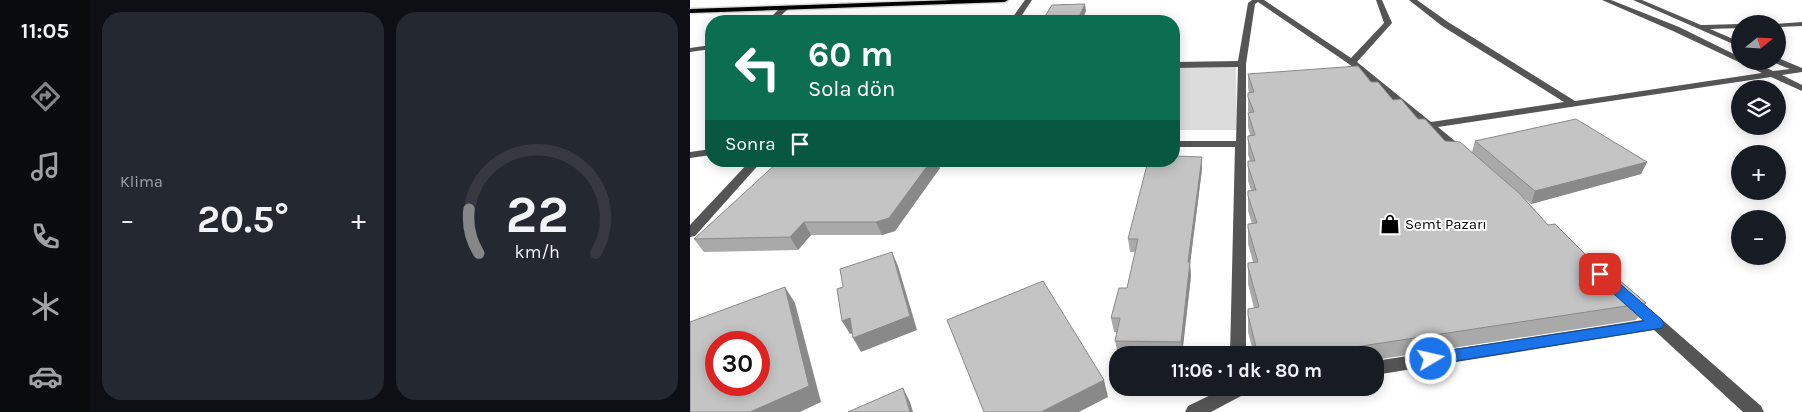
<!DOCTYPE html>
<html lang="tr">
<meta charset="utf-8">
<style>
:root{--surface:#171b24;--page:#242831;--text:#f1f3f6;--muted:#9ea1a6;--line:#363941;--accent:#858687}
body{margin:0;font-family:Karla,sans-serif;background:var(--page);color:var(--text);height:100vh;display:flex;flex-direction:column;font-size:19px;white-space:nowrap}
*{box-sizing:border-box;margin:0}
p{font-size:16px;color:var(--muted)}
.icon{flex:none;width:28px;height:28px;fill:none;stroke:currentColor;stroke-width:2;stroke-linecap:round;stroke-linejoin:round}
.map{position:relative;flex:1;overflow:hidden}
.panel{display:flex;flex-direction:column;gap:12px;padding:12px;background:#0d0f14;width:600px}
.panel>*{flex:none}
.hud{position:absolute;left:15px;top:15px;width:475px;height:152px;border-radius:20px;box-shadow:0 2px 12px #0003;background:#0b6e4f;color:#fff;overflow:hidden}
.needle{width:32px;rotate:72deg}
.buttons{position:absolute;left:1041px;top:15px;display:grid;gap:10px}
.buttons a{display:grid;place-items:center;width:55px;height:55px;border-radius:50%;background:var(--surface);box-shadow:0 2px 12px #0003;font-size:25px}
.speed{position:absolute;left:15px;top:331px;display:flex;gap:10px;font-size:25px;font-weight:700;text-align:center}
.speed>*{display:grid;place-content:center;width:65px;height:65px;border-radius:50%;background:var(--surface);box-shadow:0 2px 12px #0003;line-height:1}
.speed .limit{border:8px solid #d22;background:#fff;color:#111}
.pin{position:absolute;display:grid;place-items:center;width:42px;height:42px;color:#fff;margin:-21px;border-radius:10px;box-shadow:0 2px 8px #0006}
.me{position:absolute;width:55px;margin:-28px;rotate:81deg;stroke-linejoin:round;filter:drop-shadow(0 0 4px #0008)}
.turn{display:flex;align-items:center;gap:18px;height:105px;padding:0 20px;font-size:22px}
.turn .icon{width:65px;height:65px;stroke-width:2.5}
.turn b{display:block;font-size:35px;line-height:42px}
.then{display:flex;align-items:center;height:48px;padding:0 20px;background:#0003;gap:10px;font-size:19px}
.big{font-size:38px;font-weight:700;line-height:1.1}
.panel .card{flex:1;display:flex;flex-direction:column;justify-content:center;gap:8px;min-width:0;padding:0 18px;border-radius:20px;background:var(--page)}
.panel .dial{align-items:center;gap:0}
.dial svg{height:130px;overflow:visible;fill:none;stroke:var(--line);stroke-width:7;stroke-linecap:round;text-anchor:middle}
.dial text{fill:var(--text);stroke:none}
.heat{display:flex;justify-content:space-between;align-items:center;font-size:28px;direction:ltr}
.panel .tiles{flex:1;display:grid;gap:12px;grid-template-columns:repeat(2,1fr)}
.trip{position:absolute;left:419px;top:346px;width:275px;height:50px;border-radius:20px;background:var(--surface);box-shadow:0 2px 12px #0003;font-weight:700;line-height:50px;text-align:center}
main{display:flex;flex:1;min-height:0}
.tabs{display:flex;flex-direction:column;width:90px;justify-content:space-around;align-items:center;background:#090b0e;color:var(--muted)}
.tabs .icon{width:35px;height:35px}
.tabs .active{color:var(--accent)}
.tabs b{font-size:22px;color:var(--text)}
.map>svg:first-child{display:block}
.green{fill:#dcdcdc}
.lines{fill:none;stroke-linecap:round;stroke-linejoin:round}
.major-casing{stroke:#dbdbdb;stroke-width:3}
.minor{fill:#555;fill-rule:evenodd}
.major{fill:#000;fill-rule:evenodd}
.wall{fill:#a9a9a9}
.shaded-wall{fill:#898989}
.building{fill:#c4c4c4;stroke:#898989;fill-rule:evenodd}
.route{fill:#1a73e8;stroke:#114b97}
.labels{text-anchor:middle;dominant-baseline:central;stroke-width:4;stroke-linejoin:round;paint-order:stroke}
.poi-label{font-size:15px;fill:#000;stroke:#fff;text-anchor:start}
</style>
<main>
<nav class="tabs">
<b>11:05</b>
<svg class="icon active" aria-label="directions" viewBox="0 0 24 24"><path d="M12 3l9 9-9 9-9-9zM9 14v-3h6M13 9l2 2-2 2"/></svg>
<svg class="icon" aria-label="music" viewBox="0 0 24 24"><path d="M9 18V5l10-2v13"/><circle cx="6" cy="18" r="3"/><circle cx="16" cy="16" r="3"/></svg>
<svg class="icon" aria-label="phone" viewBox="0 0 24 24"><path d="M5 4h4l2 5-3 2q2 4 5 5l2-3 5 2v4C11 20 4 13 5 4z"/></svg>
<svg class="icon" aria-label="climate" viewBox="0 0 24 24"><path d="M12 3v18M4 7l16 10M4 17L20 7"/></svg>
<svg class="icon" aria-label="car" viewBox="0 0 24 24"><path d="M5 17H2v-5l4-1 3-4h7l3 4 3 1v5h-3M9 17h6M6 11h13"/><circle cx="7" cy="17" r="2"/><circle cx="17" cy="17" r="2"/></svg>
</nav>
<section class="panel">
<div class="tiles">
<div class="card"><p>Klima</p>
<div class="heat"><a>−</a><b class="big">20.5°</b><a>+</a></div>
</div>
<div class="card dial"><svg viewBox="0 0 100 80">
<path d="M14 69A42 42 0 1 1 86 69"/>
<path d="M14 69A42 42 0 0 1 8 42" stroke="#858687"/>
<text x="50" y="56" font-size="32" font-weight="700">22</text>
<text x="50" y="72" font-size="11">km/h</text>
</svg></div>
</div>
</section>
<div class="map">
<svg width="1112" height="412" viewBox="0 0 1112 412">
<rect width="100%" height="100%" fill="#fff"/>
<path class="green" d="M546 67 547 130H484V68Z"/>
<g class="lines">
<defs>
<path id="major" d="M263 0H318L315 2 0 13V9Z"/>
</defs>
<use href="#major" class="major-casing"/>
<g class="minor">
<path d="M335 0H342L328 21H320Z"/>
<path d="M562 0H574L661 58 694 23 686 0H692L702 23 667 62 741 122 874 102 752 26 719 0H727L758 22 885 101 1072 73 983 31 912 0H921L989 27 1050 57V61H1061L1083 71 1100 69 1085 63 1084 61H1088V58L1112 68V72L1092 75 1112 85V91L1081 77 748 127 777 151 779 153 773 156 769 155 659 64 568 2 565 4 556 64V355H540L545 147H484V141H546L548 67 484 68V62L548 61 558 3Z"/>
<path d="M943 0H952L1011 25H1013L1050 24V28L1020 29 1050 42V47Z"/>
<path d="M91 7 98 9 85 21H77Z"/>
<path d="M1112 22V26L1088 27V24H1085Z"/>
<path d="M21 45V49L0 52V48Z"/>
<path d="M21 149V155L0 158V152Z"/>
<path d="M60 161H72L5 236 0 237V225Z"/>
<path d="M940 295 945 296 1071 406 1074 412H1053L964 330 685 375V361L953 320 932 300 935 296Z"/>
<path d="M535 388H567L564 393 551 396 521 412H495L498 406Z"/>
</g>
<use href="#major" class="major"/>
</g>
<g class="wall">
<path d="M558 74 681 82 755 141 782 152 785 141 957 162 951 174 841 204 833 197 858 225 956 303 946 320 685 360V355H564L558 332V309L564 308 558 284V263L563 262 558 244V224H562L558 211V191L561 190 558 181V161H560L558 155V136L560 135 558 127V113H559L558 111V93H559L558 88Z"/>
<path d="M250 168 205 231 192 235H121L108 250 14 252 4 239Z"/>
<path d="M512 169 500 264 501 276 492 355H428L425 341 427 332H424L421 318 437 288 445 252H440L438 239Z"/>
</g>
<g class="shaded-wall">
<path d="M395 4 396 11 392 21H387Z"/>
<path d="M512 157V169L500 264 501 276 492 355 491 342 498 262Z"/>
<path d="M241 161H247L250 168 205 231 192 235 186 222Z"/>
<path d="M957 162 951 174 841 204 845 191Z"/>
<path d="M114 222 121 235 108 250 100 237Z"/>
<path d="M202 252 208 266 227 330 171 352 163 338Z"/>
<path d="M95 287 105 303 131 402 110 412H60Z"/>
<path d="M160 318 168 332 160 334 152 321Z"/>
<path d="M414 380 418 397 389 412H351Z"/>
<path d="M213 388 220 402 223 412H220Z"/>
</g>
<g class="building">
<path d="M395 4 387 21H352L362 5Z"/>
<path d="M668 66 681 82H688L703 100 711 99 728 119H735L755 141 770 142 829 193 858 225 865 224 903 262 907 261 956 303 612 355H568L558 315V309L569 307 558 267V263L568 262 558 228V224L567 223 558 196V191L566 190 558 166V161H565L558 140V136L565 135 558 113 564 112 558 97V93L564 92 558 74Z"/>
<path d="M886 119 957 162 845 191 785 141Z"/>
<path d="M484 156 512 157 498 262H500L491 342 425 341 430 318H421L429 288H437L448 239H438L458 161H484Z"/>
<path d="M89 161H241L199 218 186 222H114L100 237 4 239Z"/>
<path d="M202 252 220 316 163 338 160 318 152 321 147 289 153 287 150 269Z"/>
<path d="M353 281 414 380 351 412H294L257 320Z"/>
<path d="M95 287 119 386 60 412H0V322ZM26 342H69V385H26Z"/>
<path d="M213 388 220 412H158Z"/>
</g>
<path class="route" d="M910 270 915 271 972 320 974 324 972 328 741 365 736 363 734 359 736 355 741 353 954 321 906 278 904 274 906 271Z"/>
<defs>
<symbol id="shop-bare" viewBox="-9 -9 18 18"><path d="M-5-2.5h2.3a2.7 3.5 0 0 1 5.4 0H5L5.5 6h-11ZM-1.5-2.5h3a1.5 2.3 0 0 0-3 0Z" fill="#000" stroke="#fff" stroke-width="2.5" paint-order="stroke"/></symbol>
</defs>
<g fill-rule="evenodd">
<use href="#shop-bare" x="686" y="210" width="28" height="28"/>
</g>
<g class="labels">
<g class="poi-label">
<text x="715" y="224">Semt Pazarı</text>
</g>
</g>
</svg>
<div class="buttons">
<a><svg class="needle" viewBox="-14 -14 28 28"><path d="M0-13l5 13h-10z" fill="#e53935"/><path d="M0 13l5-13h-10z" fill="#9ea1a6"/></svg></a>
<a><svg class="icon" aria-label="layers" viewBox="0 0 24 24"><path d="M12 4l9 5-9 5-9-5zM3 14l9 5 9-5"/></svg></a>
<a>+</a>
<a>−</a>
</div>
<div class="speed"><div class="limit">30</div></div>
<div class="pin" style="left:910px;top:274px;background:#d93025"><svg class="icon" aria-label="arrive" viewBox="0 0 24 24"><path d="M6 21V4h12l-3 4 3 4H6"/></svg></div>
<svg class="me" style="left:741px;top:359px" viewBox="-20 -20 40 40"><circle r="17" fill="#1a73e8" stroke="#fff" stroke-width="3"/><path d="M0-11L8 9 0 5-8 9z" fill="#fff"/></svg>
<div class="trip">11:06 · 1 dk · 80 m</div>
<div class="hud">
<div class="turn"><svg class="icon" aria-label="left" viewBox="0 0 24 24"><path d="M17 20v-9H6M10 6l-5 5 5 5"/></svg><div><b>60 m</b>Sola dön</div></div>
<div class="then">Sonra<svg class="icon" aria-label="arrive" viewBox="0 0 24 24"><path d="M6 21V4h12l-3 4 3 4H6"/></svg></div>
</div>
</div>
</main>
